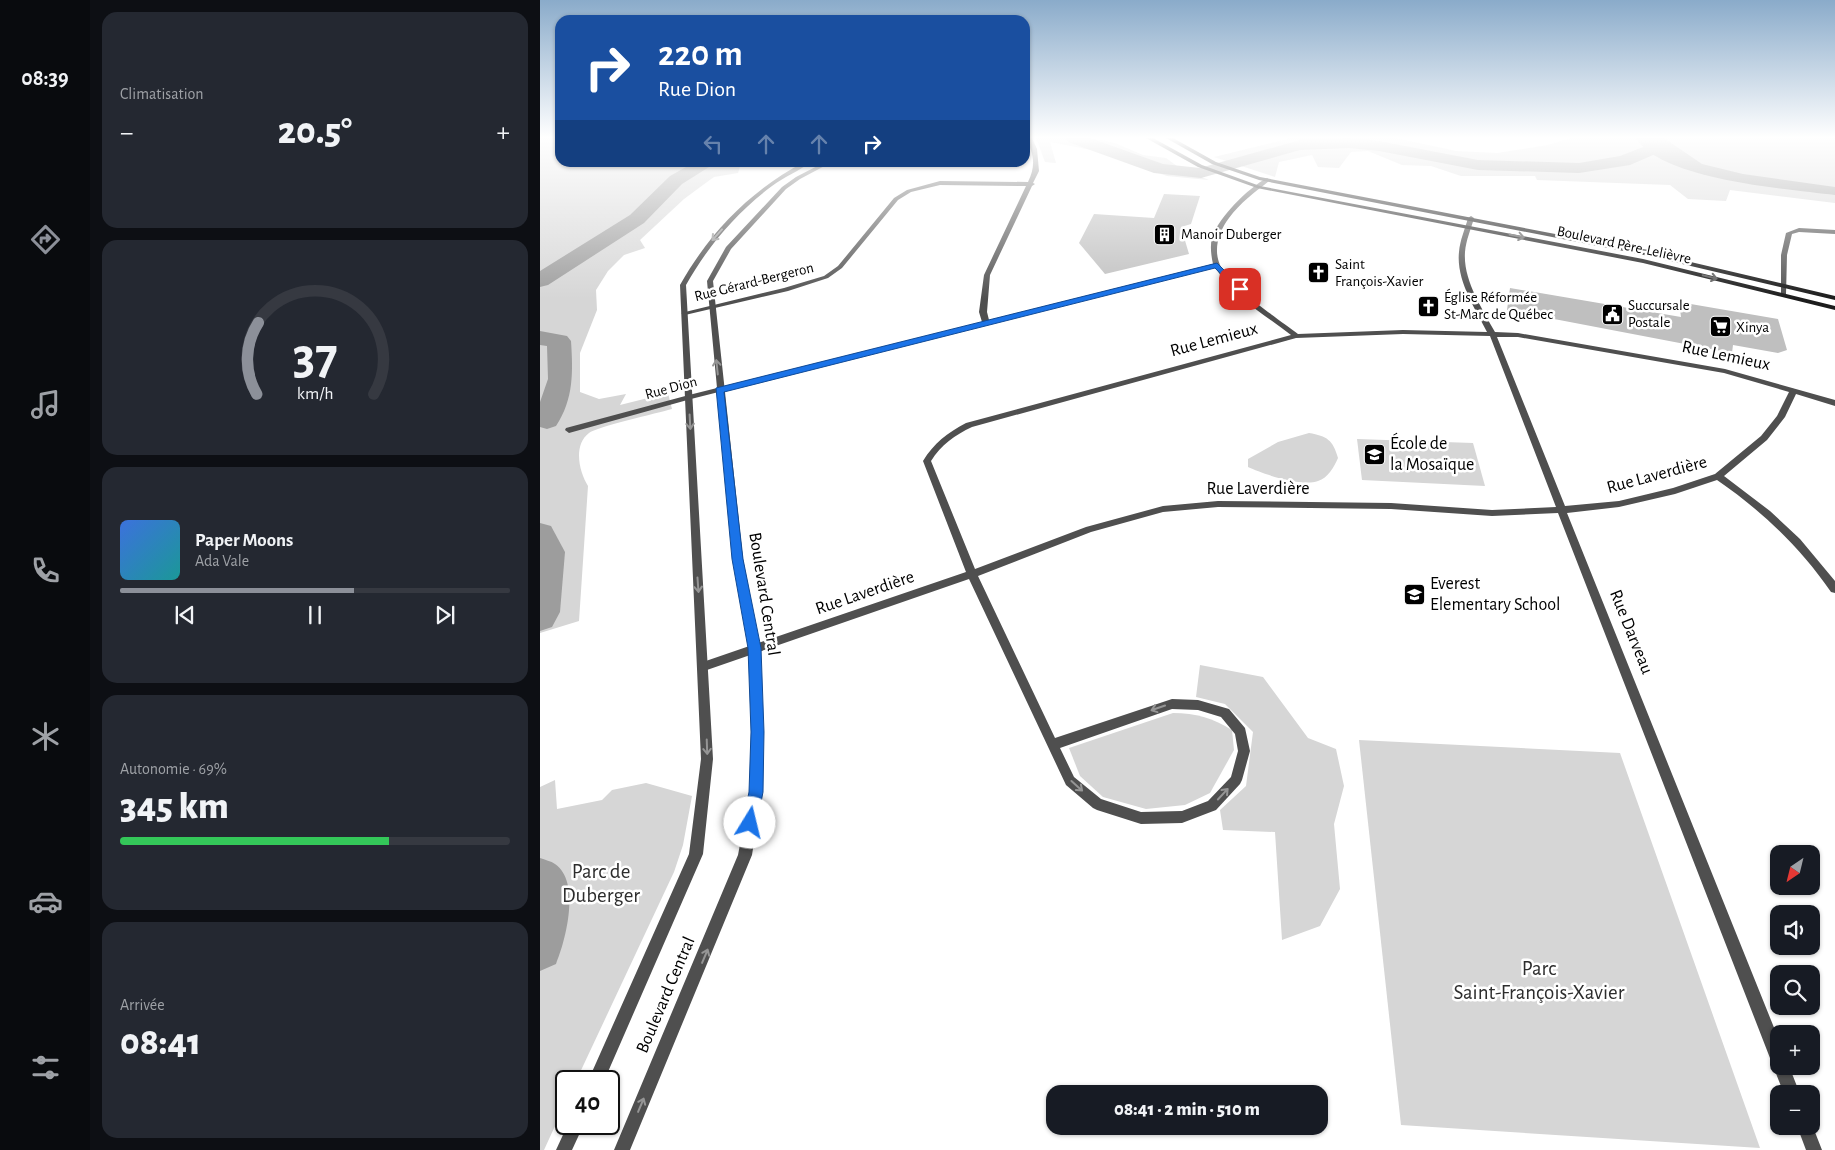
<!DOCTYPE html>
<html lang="fr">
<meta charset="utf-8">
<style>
:root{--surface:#171b24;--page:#242831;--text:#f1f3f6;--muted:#9ea1a6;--line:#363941;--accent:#8c9099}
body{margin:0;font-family:"Alegreya Sans",sans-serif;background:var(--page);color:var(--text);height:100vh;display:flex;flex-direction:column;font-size:19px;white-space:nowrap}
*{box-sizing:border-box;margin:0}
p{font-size:16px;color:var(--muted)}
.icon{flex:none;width:28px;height:28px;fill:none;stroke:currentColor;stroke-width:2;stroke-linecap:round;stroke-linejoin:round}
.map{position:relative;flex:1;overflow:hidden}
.sheet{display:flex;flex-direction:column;gap:12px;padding:12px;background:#0d0f14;width:450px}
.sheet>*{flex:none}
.banner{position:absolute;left:15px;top:15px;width:475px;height:152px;border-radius:15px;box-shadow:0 1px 4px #0004;background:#1a4fa0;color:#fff;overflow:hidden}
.needle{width:32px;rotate:215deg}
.controls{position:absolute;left:1230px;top:845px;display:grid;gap:10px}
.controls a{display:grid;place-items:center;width:50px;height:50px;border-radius:10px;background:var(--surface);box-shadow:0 1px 4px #0004;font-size:25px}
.speed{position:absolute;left:15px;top:1070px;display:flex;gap:10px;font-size:25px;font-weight:700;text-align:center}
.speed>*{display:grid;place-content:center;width:65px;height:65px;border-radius:50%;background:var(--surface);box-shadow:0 1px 4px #0004;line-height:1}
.speed .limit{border:2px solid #111;border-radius:8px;background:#fff;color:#111}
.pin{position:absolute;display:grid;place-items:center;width:42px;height:42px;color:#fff;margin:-21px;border-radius:10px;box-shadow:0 2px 8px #0006}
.me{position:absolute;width:55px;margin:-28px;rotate:9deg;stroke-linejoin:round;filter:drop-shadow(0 0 4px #0008)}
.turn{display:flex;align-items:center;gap:18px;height:105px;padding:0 20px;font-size:22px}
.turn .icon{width:65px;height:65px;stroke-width:2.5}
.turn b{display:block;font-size:35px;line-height:42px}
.lanes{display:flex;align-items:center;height:48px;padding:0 20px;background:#0003;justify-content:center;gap:25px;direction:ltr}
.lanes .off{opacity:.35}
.big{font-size:38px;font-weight:800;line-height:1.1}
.sheet .widget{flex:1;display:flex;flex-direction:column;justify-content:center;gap:8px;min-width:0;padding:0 18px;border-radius:15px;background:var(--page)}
.sheet .dial{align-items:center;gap:0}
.dial svg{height:130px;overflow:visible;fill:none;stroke:var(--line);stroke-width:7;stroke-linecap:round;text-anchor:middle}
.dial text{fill:var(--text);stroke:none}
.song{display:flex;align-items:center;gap:15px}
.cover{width:60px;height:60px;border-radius:8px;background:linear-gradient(135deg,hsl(220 70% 55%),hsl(180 70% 35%))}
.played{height:5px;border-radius:2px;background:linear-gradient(90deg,var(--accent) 60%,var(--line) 60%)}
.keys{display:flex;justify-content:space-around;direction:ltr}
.heat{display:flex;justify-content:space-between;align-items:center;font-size:28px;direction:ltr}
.charge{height:8px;border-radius:4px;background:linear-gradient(90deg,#34c759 69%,var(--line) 0)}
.trip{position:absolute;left:506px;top:1085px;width:282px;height:50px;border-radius:15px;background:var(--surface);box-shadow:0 1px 4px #0004;font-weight:800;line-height:50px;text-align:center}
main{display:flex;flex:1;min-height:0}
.tab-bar{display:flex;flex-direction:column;width:90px;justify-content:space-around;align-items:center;background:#090b0e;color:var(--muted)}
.tab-bar .icon{width:35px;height:35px}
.tab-bar .on{color:var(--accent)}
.tab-bar b{font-size:22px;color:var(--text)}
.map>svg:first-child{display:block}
.green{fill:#d6d6d6}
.water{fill:#9d9d9d}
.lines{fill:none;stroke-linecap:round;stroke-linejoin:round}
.river{fill:#9d9d9d;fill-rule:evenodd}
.building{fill:#bfbfbf}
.minor{fill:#4f4f4f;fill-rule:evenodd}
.tertiary{fill:#4f4f4f;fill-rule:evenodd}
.secondary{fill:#1c1c1c;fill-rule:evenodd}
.oneway{stroke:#959595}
.oneway2{stroke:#606060}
.route{fill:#1a73e8;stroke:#114b97}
.labels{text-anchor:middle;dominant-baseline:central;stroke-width:5;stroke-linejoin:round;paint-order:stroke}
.far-poi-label{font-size:15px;fill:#000;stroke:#fff;text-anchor:start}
.far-street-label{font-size:15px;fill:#000;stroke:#fff}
.street-label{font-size:18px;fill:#000;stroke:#fff}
.poi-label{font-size:18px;fill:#000;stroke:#fff;text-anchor:start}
.near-park-label{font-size:21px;fill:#2d2d2d;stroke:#fff}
</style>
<main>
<nav class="tab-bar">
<b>08:39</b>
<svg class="icon on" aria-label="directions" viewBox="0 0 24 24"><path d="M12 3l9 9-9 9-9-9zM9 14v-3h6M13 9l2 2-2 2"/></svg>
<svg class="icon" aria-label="music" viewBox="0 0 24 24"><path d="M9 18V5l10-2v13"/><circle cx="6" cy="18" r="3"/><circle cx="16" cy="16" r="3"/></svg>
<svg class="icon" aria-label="phone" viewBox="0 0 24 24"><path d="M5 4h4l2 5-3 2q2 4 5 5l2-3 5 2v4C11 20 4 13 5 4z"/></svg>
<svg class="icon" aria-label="climate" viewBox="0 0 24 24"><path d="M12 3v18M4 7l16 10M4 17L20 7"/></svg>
<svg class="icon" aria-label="car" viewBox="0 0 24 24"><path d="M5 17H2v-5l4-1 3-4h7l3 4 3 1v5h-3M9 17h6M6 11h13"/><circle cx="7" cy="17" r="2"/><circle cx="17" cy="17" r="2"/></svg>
<svg class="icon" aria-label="filters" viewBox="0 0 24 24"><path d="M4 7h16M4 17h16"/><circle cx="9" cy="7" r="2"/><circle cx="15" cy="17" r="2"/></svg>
</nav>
<section class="sheet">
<div class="widget"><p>Climatisation</p>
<div class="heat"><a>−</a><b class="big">20.5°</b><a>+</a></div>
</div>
<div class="widget dial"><svg viewBox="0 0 100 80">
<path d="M14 69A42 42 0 1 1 86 69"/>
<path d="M14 69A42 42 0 0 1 15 25" stroke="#8c9099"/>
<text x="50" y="56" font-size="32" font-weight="700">37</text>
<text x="50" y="72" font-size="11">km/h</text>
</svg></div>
<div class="widget">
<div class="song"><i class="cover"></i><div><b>Paper Moons</b><p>Ada Vale</p></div></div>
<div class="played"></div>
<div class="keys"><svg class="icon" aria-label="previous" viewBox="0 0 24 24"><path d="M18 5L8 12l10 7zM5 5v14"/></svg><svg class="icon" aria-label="pause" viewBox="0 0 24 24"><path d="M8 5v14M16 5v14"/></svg><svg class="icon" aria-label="next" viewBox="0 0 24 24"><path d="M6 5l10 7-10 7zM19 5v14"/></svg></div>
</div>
<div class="widget"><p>Autonomie · 69%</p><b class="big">345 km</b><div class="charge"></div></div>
<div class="widget"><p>Arrivée</p><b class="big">08:41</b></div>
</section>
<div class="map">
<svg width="1295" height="1150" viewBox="0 0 1295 1150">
<rect width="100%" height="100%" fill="#fff"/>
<g class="green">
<path d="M0 138H20V162L201 163 198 173 174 177 167 182 144 199 100 240 105 248 84 255 68 271 56 290 57 310 40 353V392L59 399 86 394 80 405 128 393 132 409C118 413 56 427 49 433 33 445 39 472 48 486L39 621 0 633Z"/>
<path d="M496 138H550L575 143 603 155 626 158 641 169 669 180 627 176 556 151 510 142 516 163 505 162Z"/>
<path d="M751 138H856L916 151 957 153 1008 145 1030 138H1295V203L1190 190 1186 201 1148 199 1130 185 997 180 995 176H921L891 166 862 165 828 151 811 152 799 168 778 167 772 155 739 162 735 177 674 157Z"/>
<path d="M769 433C787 436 793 440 798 458 794 467 788 478 778 481 761 487 723 474 708 467V459L738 442Z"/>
<path d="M817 439 933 443 945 486 822 480Z"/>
<path d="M660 665 723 677 768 738 796 749 804 786 794 824 800 889 780 926 742 940 735 832 683 830 680 810 706 786 713 732 685 704 656 697Z"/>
<path d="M633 713C656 713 672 718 692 730L694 750 670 793 645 805 606 809 563 797 540 776 529 748Z"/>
<path d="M819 740 1080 753 1220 1148 861 1125Z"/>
<path d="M15 780 17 809 62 800 72 790 106 783 152 796 143 845 134 872 36 1081H26V1102L4 1150H0V787Z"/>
</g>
<path class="water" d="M1096 138H1124L1162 164 1203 174 1295 187V195C1248 189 1121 180 1096 138Z"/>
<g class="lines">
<g class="river">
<path d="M526 138H550L623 164 660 168 760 140 809 138 839 141 938 160 1039 163 1080 156 1121 140 1127 141 1129 145 1127 149 1090 165 1039 173 938 170 839 151 809 148 760 150 661 178 614 173 528 142Z"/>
<path d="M155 162H177L142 184 104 223 8 285 0 287V271L90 215 130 176Z"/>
<path d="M0 331 27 336 31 341C33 371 34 399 16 426L7 429 0 427V402L8 379 7 346 0 345Z"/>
<path d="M0 523 11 526 25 552 20 612 12 627 0 631Z"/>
<path d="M0 858C5 860 11 861 15 864 41 882 26 940 16 964L0 971Z"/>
</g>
</g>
<g class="building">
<path d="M624 194 660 196 651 224 641 227 649 254 565 274 539 243 554 214 614 218Z"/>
<path d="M970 288 1141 317 1139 302 1238 319 1247 350 1238 353 1193 345 1192 353 967 310Z"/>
</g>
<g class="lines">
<g class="minor">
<path d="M486 138H492L497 149 499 171 493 183 495 184 492 186 450 275 447 312 449 320 673 264C671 255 670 246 672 237 679 217 708 188 727 178L730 180 729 181C715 192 700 203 689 218 679 231 673 249 680 265 692 289 736 317 758 334L863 330 947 332C935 308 916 280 919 252 920 240 925 229 928 218L931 216 934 218C931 229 926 240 925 252 923 280 942 308 955 332L978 333 1185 369 1295 400V406L1256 394 1245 417 1227 440 1184 476 1230 511 1260 539 1295 581V593L1291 592C1260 547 1222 511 1177 480L1135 494 1079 507 1027 513 1239 1040V1066H1249L1260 1094H1244L1018 513 952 516 851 509 678 507 623 512 551 532 438 576 515 738 632 699 658 700 689 709 705 728 710 751 702 780 700 784 676 810 642 823 601 824 557 810 553 808 526 785 429 579 164 671 160 669 158 666 160 663 426 572 383 461C394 443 407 433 426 423L751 335C725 315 692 296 675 267L151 399 29 433 25 430 26 428 149 395 442 322 439 312 444 275 486 186 400 185 371 192 358 200 302 268 288 278 248 291 145 315 141 313 244 288 284 276 298 266 354 198 367 190 400 181 488 182C496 166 494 154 486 138ZM863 334 950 336 1016 507 952 510 851 503 678 501 623 506 546 527 435 569 391 461C401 445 415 435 432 427L756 338ZM957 337H978L1184 373 1249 392 1237 416 1221 436 1175 474 1133 488 1079 501 1025 506ZM632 709 658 710 681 717 695 734 698 751 691 777 668 801 642 811 601 812 561 799 534 777 520 748Z"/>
<path d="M1259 228 1295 230V234L1259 232 1252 234 1247 255 1246 294 1241 295V255L1246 233Z"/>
<path d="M1271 1122 1282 1150H1266L1257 1126H1271Z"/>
</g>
<g class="tertiary">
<path d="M264 162H271C259 171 244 177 232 186 196 213 168 246 146 285L173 759 163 854 64 1081H48L149 854 161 759 140 285C170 232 210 191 264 162Z"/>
<path d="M285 162H292L260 179 246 189 191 249 173 281 203 559 220 648 223 732 222 792 212 855 90 1150H74L198 855 210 792 211 732 210 648 193 559 167 281 186 247 242 187 256 177Z"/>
<path d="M28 1124H44L32 1150H16Z"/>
</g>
<g class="secondary">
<path d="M606 138H613L662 165 720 186 1103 259 1295 306V310L1103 263 717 188 658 167Z"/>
<path d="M626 138H633L676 162 720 177 1104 251 1295 296V300L1104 255 719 180 672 164Z"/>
</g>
</g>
<defs><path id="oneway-shaft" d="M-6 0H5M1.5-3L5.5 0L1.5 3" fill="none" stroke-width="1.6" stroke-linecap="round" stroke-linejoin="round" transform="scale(1.25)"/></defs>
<g class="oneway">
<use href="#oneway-shaft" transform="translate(177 235) rotate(132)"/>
<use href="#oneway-shaft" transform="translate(177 367) rotate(-96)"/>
<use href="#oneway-shaft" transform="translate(150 422) rotate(87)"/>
<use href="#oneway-shaft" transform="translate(158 585) rotate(86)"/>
<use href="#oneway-shaft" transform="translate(618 708) rotate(161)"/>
<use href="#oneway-shaft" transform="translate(167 747) rotate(88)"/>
<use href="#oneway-shaft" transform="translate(537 786) rotate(42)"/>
<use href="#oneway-shaft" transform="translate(683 794) rotate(-47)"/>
<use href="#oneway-shaft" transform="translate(165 956) rotate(-67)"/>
<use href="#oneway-shaft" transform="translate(101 1105) rotate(-67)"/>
</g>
<g class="oneway2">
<use href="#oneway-shaft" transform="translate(977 236) rotate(11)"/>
<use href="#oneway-shaft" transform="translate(1170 277) rotate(13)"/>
</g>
<linearGradient id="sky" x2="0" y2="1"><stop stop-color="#8aabca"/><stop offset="0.46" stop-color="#fff"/><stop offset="1" stop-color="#fff" stop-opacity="0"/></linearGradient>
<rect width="1295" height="299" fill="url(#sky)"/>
<path class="route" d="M677 263 702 288V291H697L675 268 184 392 203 559 221 648 224 732 223 792 216 828 210 830 205 828 203 823 209 792 211 732 208 648 192 559 176 388Z"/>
<defs>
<symbol id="building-square" viewBox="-11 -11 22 22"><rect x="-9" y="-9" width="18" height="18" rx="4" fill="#000" stroke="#fff"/><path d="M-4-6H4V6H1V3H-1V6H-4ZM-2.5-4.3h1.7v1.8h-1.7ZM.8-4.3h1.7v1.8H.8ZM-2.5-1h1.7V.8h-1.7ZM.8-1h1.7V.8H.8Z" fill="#fff"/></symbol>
<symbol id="church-square" viewBox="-11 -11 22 22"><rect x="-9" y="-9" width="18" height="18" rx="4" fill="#000" stroke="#fff"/><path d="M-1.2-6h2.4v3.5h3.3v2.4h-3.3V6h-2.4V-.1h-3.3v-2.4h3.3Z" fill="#fff"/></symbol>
<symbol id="civic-square" viewBox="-11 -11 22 22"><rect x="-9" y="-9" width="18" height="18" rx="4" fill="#000" stroke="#fff"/><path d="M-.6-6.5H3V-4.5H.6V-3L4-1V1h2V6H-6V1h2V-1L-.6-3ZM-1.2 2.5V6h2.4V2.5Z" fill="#fff"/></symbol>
<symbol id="supermarket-square" viewBox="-11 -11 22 22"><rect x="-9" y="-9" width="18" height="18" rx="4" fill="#000" stroke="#fff"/><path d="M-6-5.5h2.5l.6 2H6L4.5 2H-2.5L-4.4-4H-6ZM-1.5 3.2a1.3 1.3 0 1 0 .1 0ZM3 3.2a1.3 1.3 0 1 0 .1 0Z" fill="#fff"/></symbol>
<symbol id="school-square" viewBox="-11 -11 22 22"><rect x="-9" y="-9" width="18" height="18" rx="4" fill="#000" stroke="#fff"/><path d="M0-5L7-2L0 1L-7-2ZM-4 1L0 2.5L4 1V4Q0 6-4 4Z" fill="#fff"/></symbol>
</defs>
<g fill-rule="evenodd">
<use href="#building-square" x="612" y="222" width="25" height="25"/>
<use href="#church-square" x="766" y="260" width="25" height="25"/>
<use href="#church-square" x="876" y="294" width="25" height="25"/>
<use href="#civic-square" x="1060" y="302" width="25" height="25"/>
<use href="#supermarket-square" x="1168" y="314" width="25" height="25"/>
<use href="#school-square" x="822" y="442" width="25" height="25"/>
<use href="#school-square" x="862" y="582" width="25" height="25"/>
</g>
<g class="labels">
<g class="far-poi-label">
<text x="641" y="234">Manoir Duberger</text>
<text x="795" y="264">Saint<tspan x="795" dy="17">François-Xavier</tspan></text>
<text x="904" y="297">Église Réformée<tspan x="904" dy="17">St-Marc de Québec</tspan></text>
<text x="1088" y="305">Succursale<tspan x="1088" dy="17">Postale</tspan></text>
<text x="1196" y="327">Xinya</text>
</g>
<g class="far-street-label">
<text transform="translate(1084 245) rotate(12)">Boulevard Père-Lelièvre</text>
<text transform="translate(214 282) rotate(-14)">Rue Gérard-Bergeron</text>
<text transform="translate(131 388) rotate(-15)">Rue Dion</text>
</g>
<g class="street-label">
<text transform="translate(674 340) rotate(-15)">Rue Lemieux</text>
<text transform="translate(1186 356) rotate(12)">Rue Lemieux</text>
<text transform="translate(1117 475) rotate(-15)">Rue Laverdière</text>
<text x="718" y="489">Rue Laverdière</text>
<text transform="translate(325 593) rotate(-19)">Rue Laverdière</text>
<text transform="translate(224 594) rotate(81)">Boulevard Central</text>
<text transform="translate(1091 632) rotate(68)">Rue Darveau</text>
<text transform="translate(126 995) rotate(-67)">Boulevard Central</text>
</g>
<g class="poi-label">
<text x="850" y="444">École de<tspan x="850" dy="21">la Mosaïque</tspan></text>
<text x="890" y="584">Everest<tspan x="890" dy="21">Elementary School</tspan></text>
</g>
<g class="near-park-label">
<text x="61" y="871">Parc de<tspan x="61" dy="24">Duberger</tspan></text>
<text x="999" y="968">Parc<tspan x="999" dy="24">Saint-François-Xavier</tspan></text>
</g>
</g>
</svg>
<div class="controls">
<a><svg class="needle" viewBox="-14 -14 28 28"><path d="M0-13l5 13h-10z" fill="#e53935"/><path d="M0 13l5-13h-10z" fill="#9ea1a6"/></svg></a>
<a><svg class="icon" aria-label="sound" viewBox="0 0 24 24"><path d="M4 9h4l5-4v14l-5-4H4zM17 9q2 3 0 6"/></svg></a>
<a><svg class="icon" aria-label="search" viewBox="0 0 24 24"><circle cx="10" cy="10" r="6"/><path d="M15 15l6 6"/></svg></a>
<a>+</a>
<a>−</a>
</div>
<div class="speed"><div class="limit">40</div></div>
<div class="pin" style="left:700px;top:289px;background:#d93025"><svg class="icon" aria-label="arrive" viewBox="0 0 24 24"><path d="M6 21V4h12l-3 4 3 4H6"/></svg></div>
<svg class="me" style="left:210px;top:823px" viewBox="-20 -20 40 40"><circle r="19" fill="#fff"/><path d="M0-13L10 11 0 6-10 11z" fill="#1a73e8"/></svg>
<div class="trip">08:41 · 2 min · 510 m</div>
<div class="banner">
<div class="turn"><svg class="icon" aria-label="right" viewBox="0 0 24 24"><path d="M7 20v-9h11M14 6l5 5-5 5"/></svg><div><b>220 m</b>Rue Dion</div></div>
<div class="lanes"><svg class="icon off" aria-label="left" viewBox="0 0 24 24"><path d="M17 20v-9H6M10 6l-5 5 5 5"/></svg><svg class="icon off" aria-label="ahead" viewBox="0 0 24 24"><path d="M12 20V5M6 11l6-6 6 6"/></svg><svg class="icon off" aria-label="ahead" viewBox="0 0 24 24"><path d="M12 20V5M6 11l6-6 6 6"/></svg><svg class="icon" aria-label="right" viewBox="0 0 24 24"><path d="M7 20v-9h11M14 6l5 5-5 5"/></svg></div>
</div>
</div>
</main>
